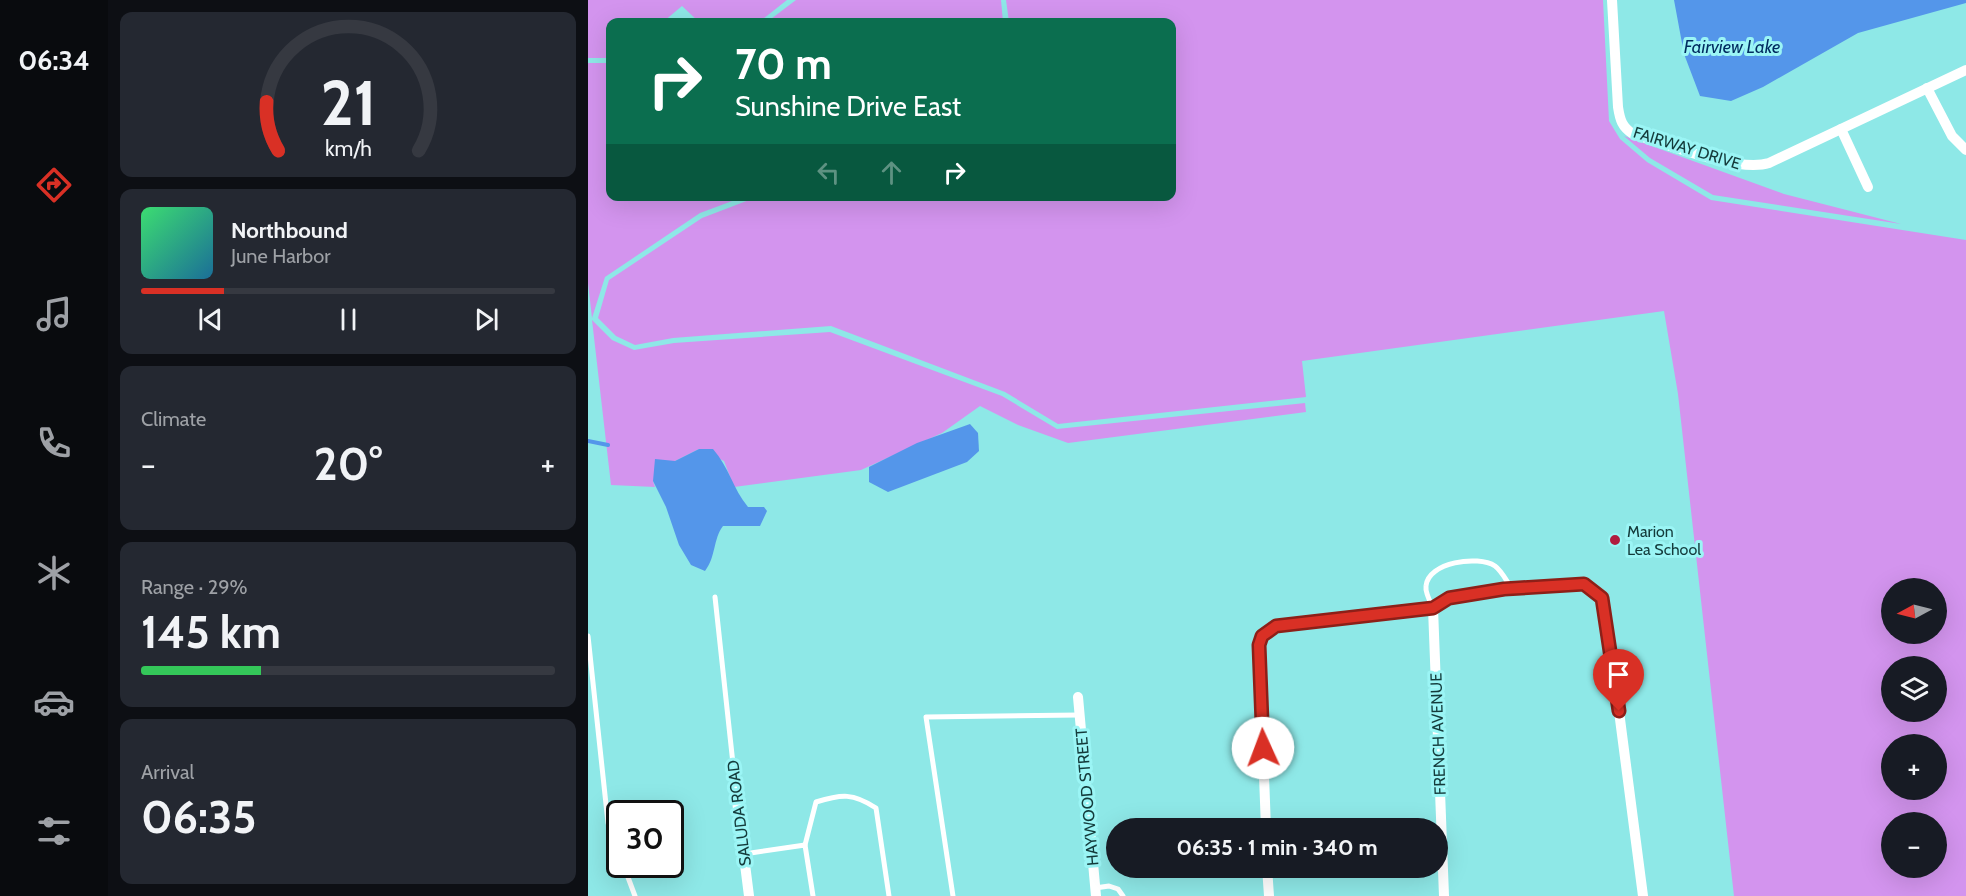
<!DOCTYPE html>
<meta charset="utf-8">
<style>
:root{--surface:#171b24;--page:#242831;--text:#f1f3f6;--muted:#9ea1a6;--line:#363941;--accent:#d93025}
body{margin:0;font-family:Cabin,sans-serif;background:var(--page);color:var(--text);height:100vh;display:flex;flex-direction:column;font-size:22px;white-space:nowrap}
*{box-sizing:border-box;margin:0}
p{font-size:20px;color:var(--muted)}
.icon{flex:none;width:33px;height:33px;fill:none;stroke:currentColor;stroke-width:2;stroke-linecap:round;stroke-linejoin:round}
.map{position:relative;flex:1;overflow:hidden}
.side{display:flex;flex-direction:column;gap:12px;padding:12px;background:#0d0f14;width:480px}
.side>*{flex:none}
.top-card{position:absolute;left:18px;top:18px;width:570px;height:183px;border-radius:12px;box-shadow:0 6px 24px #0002;background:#0b6e4f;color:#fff;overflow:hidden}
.needle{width:39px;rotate:263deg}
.tools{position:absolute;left:1293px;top:578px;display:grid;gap:12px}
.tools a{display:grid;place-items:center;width:66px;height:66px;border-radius:50%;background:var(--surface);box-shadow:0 6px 24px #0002;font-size:30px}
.speed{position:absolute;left:18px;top:800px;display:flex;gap:12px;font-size:30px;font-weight:700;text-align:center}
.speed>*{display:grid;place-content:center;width:78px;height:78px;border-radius:50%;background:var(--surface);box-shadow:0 6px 24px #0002;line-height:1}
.speed .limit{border:3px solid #111;border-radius:9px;background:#fff;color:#111}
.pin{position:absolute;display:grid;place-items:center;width:51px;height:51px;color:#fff;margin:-62px -26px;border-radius:50% 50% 50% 0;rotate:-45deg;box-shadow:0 0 6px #0007}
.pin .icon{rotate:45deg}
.me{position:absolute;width:66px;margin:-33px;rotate:358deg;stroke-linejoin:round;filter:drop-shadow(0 0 4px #0008)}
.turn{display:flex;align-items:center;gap:21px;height:126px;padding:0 30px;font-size:27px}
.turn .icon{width:78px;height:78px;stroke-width:2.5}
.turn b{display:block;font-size:42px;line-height:51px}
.lanes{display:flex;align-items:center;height:57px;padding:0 30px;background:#0003;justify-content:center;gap:30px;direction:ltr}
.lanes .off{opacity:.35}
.big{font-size:45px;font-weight:800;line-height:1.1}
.side .widget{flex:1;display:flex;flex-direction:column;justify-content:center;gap:9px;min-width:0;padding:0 21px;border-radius:12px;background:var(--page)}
.side .dial{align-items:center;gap:0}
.dial svg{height:156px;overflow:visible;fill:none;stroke:var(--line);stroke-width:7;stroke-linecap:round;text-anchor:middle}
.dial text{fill:var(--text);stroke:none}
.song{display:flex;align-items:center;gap:18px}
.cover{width:72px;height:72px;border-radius:9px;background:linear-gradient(135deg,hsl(140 70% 55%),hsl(200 70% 35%))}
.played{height:6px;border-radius:3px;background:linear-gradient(90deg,var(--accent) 20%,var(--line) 20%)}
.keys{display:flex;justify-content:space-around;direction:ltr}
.heat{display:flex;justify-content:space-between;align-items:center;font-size:33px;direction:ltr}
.charge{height:9px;border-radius:4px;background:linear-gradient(90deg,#34c759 29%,var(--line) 0)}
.trip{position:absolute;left:518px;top:818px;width:342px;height:60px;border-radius:30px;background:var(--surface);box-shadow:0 6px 24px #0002;font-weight:800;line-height:60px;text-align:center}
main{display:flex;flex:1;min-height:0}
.menu{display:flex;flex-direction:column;width:108px;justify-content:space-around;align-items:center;background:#090b0e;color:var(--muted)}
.menu .icon{width:42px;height:42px}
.menu .on{color:var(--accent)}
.menu b{font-size:27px;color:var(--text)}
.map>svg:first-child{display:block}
.green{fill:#d394ee;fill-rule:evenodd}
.water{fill:#5496ea}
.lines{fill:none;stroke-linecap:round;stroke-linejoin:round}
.stream{stroke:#5496ea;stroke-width:4}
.service{stroke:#fff;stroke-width:5}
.minor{stroke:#fff;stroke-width:10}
.route-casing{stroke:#8d1f18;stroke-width:15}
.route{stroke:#d93025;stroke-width:10}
.poi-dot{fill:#b01c3e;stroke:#9bf5f5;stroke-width:2}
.labels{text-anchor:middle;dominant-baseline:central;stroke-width:6;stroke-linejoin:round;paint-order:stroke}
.street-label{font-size:16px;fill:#143b3b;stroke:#9bf5f5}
.poi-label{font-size:16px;fill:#143b3b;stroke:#9bf5f5;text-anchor:start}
.water-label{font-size:18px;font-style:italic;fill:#002b5f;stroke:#9bf5f5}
</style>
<main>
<nav class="menu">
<b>06:34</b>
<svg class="icon on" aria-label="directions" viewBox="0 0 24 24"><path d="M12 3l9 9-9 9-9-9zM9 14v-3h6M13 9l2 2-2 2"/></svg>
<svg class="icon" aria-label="music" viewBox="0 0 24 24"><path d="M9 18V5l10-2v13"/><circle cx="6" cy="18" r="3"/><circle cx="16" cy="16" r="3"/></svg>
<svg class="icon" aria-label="phone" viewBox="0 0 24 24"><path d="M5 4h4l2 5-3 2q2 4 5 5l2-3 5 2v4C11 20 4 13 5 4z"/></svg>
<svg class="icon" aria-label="climate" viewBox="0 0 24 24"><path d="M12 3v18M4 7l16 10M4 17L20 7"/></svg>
<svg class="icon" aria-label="car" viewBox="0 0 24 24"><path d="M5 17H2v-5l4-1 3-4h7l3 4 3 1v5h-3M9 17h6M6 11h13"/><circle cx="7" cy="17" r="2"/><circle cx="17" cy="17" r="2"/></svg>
<svg class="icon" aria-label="filters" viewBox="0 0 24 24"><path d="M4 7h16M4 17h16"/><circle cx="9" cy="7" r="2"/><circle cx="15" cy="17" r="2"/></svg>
</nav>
<section class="side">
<div class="widget dial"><svg viewBox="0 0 100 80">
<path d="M14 69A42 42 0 1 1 86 69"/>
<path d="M14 69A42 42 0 0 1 8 44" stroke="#d93025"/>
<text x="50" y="56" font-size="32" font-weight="700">21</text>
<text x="50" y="72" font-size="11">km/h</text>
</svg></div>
<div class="widget">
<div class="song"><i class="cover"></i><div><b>Northbound</b><p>June Harbor</p></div></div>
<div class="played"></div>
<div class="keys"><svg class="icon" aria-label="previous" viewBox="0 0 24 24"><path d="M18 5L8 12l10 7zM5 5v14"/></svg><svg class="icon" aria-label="pause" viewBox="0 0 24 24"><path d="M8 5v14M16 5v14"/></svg><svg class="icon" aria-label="next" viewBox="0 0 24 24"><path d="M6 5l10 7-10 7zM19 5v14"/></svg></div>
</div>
<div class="widget"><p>Climate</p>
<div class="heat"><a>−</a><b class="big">20°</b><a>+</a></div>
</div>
<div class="widget"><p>Range · 29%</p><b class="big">145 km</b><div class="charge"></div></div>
<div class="widget"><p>Arrival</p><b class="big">06:35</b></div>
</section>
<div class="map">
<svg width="1378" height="896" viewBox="0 0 1378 896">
<rect width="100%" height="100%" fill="#8ee8e7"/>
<g class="green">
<path d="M0 0H199L171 22H111L94 6 75 22H22V58H0Z"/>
<path d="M208 0H413L415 22H179Z"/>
<path d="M418 0H1015L1021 121 1032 139 1059 162 1123 200 1378 240V896H1146L1090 394 1076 311 714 361 718 397 470 424 417 392 243 326 85 338 47 345 28 336 10 318 21 280 114 218 169 197 584 196V22H421ZM1304 588H1348V633H1304ZM1304 666H1348V711H1304ZM1304 744H1348V789H1304ZM1304 822H1348V867H1304Z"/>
<path d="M0 63H22V196L155 197 112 213 17 277 4 318 0 283Z"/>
<path d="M1036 136 1196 194 1313 224 1125 195 1062 158Z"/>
<path d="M4 320 24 340 46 350 86 343 242 332 414 396 469 429 717 403 718 412 480 443 430 425 392 406 354 433 273 470 146 487 136 461 111 449 87 461 65 481 67 487 23 485Z"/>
</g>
<g class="water">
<path d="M1086 0H1378V3L1270 33 1175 87 1143 101 1112 96 1096 54Z"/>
<path d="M382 424 390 433 391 451 379 462 300 492 281 482V467L329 443Z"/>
<path d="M111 449H125C141 467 145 489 160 507H176L179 511 172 526H135C125 539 128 557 117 571L103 565 91 545 78 507 65 481 67 459 87 461Z"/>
</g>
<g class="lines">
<path class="stream" d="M0 441 20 445"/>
<g class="service">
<path d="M127 597 149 801"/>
<path d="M845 608C842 602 837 592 838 586 840 562 890 555 907 566 914 571 919 582 924 589"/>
<path d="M0 636 20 823 32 855"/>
<path d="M217 845 228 802C254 794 265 793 288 808L301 896"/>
<path d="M156 854 217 845 225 896"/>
<path d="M35 864 47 896"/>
<path d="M507 888 521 886 530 889 535 896"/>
<path d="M365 896 338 717 491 715"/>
</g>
<g class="minor">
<path d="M1024 0 1030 107C1032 120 1034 127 1045 134 1079 144 1150 173 1181 163L1378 70"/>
<path d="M1339 88 1364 136 1378 150"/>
<path d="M1253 129 1280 187"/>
<path d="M845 608 856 896"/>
<path d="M490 697 508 896"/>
<path d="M149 801 161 896"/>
<path d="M678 828 671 645 674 636 688 626 845 608 861 598 916 589 996 584 1014 598 1019 619 1055 896"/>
<path d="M679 867 681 896"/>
</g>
</g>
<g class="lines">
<defs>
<path id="route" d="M675 748 671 645 674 636 688 626 845 608 861 598 916 589 996 584 1014 598 1031 711"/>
</defs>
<use href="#route" class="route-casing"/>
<use href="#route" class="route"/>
</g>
<circle class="poi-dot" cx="1027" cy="540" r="6"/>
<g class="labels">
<g class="street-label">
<text transform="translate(1099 148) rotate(17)">FAIRWAY DRIVE</text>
<text transform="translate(850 734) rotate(-92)">FRENCH AVENUE</text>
<text transform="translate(499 797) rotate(-95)">HAYWOOD STREET</text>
<text transform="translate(151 813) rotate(-97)">SALUDA ROAD</text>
</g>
<g class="poi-label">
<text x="1039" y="531">Marion<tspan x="1039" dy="18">Lea School</tspan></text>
</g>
<g class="water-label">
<text x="1144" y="47">Fairview Lake</text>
</g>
</g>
</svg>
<div class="tools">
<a><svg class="needle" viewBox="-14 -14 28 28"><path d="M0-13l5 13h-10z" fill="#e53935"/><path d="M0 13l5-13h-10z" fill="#9ea1a6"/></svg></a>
<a><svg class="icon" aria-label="layers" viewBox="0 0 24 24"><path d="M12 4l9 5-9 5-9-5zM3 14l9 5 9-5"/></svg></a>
<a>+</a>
<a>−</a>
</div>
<div class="speed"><div class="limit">30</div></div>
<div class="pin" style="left:1031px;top:711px;background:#d93025"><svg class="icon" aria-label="arrive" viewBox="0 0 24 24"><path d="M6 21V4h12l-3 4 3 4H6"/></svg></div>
<svg class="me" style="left:675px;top:748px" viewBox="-20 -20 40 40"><circle r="19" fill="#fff"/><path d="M0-13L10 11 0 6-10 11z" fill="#d93025"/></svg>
<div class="trip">06:35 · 1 min · 340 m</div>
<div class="top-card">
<div class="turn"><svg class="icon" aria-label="right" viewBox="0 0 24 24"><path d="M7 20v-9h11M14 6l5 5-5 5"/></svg><div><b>70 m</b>Sunshine Drive East</div></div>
<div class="lanes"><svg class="icon off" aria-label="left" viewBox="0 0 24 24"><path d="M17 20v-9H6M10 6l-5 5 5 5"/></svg><svg class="icon off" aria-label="ahead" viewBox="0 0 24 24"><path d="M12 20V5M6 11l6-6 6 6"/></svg><svg class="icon" aria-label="right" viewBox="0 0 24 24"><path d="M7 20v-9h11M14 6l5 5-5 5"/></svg></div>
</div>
</div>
</main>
